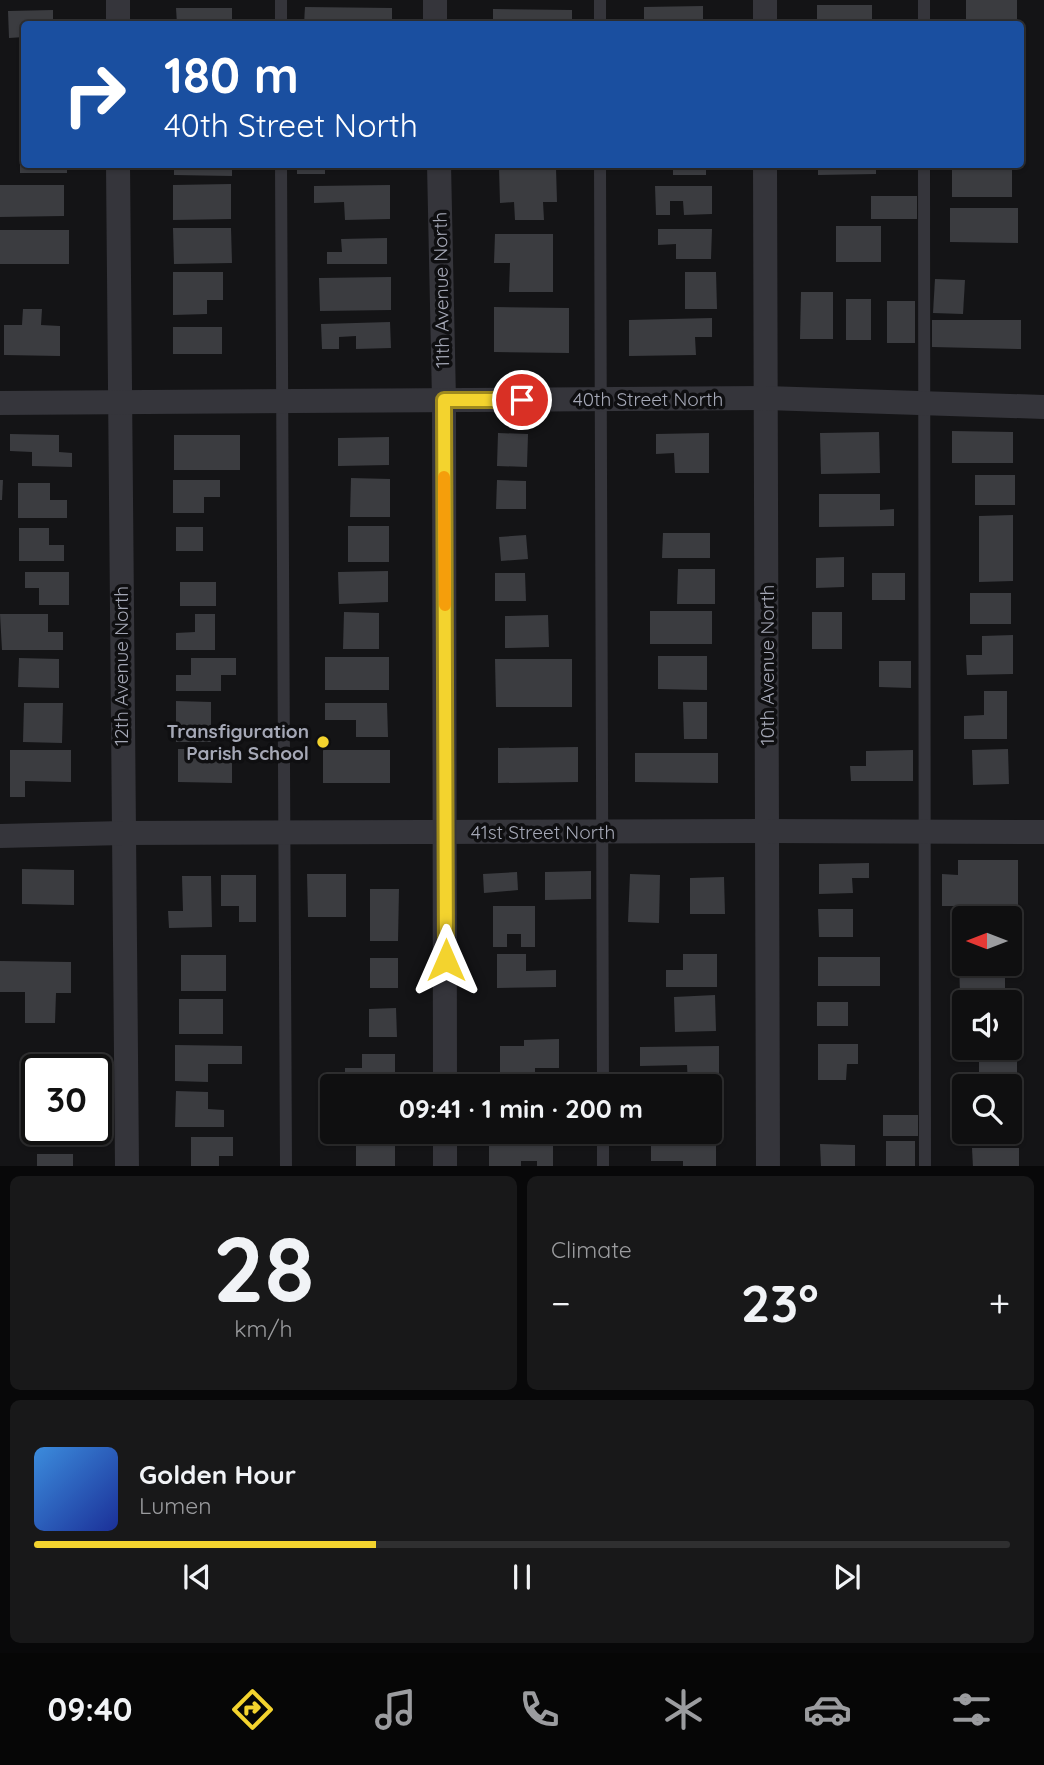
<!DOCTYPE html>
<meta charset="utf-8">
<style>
:root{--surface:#0f0f10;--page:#181819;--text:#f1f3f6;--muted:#9b9c9f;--line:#2f2f30;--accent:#f3d32e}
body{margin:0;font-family:Quicksand,sans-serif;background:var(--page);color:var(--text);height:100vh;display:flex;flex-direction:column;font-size:26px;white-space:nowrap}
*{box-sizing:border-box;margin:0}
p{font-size:23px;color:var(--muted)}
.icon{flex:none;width:38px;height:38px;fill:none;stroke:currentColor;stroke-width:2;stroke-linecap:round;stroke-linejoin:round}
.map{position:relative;height:1166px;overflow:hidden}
.side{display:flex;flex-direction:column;gap:10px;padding:10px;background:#080809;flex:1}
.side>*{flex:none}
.banner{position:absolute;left:21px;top:21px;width:1003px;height:147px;border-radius:7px;box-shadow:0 2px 5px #0004,0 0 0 2px var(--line);background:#1a4fa0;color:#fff;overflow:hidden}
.needle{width:46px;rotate:270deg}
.buttons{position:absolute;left:952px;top:906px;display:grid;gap:14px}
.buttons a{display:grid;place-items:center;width:70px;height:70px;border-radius:7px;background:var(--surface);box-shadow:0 2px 5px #0004,0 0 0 2px var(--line);font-size:35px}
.speed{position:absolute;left:21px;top:1054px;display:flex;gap:14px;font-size:35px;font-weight:700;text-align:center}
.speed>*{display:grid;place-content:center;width:91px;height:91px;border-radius:50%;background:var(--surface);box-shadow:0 2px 5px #0004,0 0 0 2px var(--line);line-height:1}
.speed .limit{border:4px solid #111;border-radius:10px;background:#fff;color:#111}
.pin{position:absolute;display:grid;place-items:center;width:60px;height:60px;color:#fff;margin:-30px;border:4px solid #fff;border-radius:50%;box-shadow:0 2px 7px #0007}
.me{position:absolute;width:77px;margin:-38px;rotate:0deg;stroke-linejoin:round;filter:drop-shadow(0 0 5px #0008)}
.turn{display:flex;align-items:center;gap:24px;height:147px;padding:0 28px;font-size:32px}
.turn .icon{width:91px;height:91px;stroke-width:2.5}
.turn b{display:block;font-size:49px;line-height:60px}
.big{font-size:52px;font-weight:700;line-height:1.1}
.side .tile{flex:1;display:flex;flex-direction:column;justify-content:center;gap:10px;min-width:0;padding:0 24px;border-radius:10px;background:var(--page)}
.side .dial{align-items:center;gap:0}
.dial b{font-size:91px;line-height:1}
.song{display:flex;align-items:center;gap:21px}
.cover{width:84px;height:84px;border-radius:10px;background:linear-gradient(135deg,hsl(210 70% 55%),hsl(230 70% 35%))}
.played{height:7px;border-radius:4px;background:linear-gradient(90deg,var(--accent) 35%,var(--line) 35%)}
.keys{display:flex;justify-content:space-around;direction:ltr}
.heat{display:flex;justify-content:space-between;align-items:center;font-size:38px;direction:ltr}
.side .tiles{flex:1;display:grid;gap:10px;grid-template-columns:1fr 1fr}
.tile:last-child{grid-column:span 2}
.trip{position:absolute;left:320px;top:1074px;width:402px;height:70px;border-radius:7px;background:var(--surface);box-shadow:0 2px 5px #0004,0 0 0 2px var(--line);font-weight:700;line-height:70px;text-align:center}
.dock{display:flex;height:112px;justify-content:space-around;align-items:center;background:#060606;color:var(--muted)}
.dock .icon{width:49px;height:49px}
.dock .selected{color:var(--accent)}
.dock b{font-size:32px;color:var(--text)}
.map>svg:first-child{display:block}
.building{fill:#3b3c40}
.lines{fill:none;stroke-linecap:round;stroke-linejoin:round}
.service{stroke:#35353b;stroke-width:12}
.minor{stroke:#35353b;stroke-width:24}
.route-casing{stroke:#9e891e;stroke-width:18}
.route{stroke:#f3d32e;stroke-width:12}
.slow{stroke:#f59e0b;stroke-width:12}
.poi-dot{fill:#f3d32e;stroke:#0f0f11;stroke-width:2.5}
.labels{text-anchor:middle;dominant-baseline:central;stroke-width:7;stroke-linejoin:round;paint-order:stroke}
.street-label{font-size:19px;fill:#a5a8b6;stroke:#0f0f11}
.poi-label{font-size:19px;font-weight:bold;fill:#a5a8b6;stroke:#0f0f11;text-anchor:end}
</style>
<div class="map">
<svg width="1044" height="1167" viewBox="0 0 1044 1167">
<rect width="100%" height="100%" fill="#141416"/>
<g class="building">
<rect x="966" y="0" width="51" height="24"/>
<rect x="817" y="5" width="55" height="19"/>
<path d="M703 6V24H644V7Z"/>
<path d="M305 7 392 8V24H304Z"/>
<path d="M176 8H232V24H177Z"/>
<path d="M493 9 572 10V24H493Z"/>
<path d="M53 10V24H24V37L9 38 8 11Z"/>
<rect x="20" y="53" width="4" height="18"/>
<rect x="20" y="97" width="4" height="36"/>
<path d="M20 140H24V164H67V173H20Z"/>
<path d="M174 164H232V176L174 175Z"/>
<rect x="297" y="164" width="28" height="10"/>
<path d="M353 164H389L390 169 353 170Z"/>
<rect x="673" y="164" width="33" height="11"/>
<path d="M818 164H876V174L818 175Z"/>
<rect x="952" y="164" width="60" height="33"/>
<path d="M499 168H556L557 202H543L544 220H515L514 202 500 203Z"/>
<path d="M231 184V219L173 220V185Z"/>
<path d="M0 185H64V216L0 217Z"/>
<path d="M390 185V219L345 220 344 202 314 203V186Z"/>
<path d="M655 186H712V214L684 215 683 201H670V215H656Z"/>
<rect x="871" y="196" width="46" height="23"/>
<path d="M950 208H1018V243L950 242Z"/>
<rect x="836" y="226" width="45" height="36"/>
<path d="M173 228H231L232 263 174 264Z"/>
<path d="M658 229H712L711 259H676V244L658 245Z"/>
<rect x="0" y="230" width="69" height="34"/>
<path d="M495 234H553V292H509L510 263H494Z"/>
<path d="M387 238V264H327V252H342L341 239Z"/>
<path d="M173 272H223V300H207V314L173 315Z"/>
<path d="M685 272H716L717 309H685Z"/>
<path d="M391 277V310L320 311 319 278Z"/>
<path d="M935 279 965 280 963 314 933 313Z"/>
<path d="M801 292H833V339H800Z"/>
<rect x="846" y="299" width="25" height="41"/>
<rect x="887" y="301" width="28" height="42"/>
<path d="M494 307 569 308V353L494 352Z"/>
<path d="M23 309H42L41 325 60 326V356L4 355V325H22Z"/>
<path d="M712 318V337H695L696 355 629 356V320Z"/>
<path d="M932 320H1021V349L932 347Z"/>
<path d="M390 322 391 348 356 349V336L339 337V349H322L321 324Z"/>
<rect x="173" y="327" width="49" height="27"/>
<path d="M952 431 1013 432V463H952Z"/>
<path d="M879 432 880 473 821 474 820 433Z"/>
<path d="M498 433 528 434 527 467 497 466Z"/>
<path d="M709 433V473H675L674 453 656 454V434Z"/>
<path d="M10 434 59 435V452L72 453V467L32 466V452L10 451Z"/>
<rect x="174" y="435" width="66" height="35"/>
<path d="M389 437V465L338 466V438Z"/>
<rect x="975" y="475" width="40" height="30"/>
<path d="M351 478 390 479V517H350Z"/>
<path d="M0 480H3L2 500H0Z"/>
<path d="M173 480H220V497H204V513H173Z"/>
<path d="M497 480 526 481V509H496Z"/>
<path d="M18 483H50V500H67V518H18Z"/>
<path d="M819 494H880V510L894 509V526L819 527Z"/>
<path d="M1013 515V581L979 582V516Z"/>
<rect x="348" y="526" width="41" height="36"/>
<rect x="176" y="527" width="27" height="24"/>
<path d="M19 528H49V545H64V561H19Z"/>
<path d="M663 533H710V558H662Z"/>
<path d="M526 535 528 559 501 561 499 537Z"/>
<path d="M844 557V587L816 588V558Z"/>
<path d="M678 569H715V604H677Z"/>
<path d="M388 571V602L339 604 338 572Z"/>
<path d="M25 572H69V605H39V588H25Z"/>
<path d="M495 573H525L526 601H495Z"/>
<rect x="872" y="573" width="33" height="27"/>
<rect x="180" y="582" width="36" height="24"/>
<rect x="970" y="593" width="41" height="31"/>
<rect x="650" y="611" width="62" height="33"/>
<path d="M344 612 379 613V649H343Z"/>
<rect x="812" y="612" width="30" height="37"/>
<path d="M0 614H48V632H63V650H2Z"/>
<path d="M195 614H215V650H176V633L195 632Z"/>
<path d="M548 615 549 647 505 648V616Z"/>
<path d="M1013 635V674L967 675 966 655H982V636Z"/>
<path d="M658 656H707V690L658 689Z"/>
<rect x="325" y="657" width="64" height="33"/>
<path d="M19 658 59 659V688L18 687Z"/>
<path d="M191 658H236V675H221V691H176V675H191Z"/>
<path d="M495 659H572V707H496Z"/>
<path d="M879 661H911V688L879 687Z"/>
<path d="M984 691H1007V739H964V716L984 715Z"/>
<path d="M176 701 211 702V742H176Z"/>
<path d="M683 702H707V739H684Z"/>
<path d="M24 703H63L62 743 23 742Z"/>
<path d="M325 703H387L388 737H356V720H325Z"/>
<path d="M578 747V782L498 783V748Z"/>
<path d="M178 749H232V783L178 782Z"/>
<path d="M1008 749 1009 784 973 785 972 750Z"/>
<path d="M10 750H71V782L25 781V797H10Z"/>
<rect x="323" y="750" width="67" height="33"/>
<path d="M913 750V781H851L850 766H866V751Z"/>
<path d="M635 753H718V783L635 782Z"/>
<path d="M958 860H1018V906H942V874L958 875Z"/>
<path d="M869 863V878H852L853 893 819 894V864Z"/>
<path d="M22 869 74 870V905L22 904Z"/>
<path d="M591 871V899L545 900V872Z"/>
<path d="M517 872 518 890 484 893 483 874Z"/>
<path d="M307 874H346V917H308Z"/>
<path d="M630 874 660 875 659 923 628 922Z"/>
<path d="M221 875H256V922H239V906H221Z"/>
<path d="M182 876H211L212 927 169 928 168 911H183Z"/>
<path d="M724 877 725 914H690V878Z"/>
<path d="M370 889H399L398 941H370Z"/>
<path d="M493 906H535V947H521V934H507V947H493Z"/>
<path d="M818 909H853V937H819Z"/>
<rect x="1010" y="921" width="8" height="30"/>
<path d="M955 936H964V951L955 952Z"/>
<path d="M497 954H526V971L556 970V987L497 988Z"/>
<path d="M683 954H717V987H666V970H683Z"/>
<rect x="181" y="955" width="45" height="36"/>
<rect x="818" y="957" width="62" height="29"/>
<rect x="370" y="958" width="28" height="30"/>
<path d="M0 961 71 962V993H56L55 1023H25V992H0Z"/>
<path d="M959 961H964V964H1005V993L960 994Z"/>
<path d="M715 995 716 1031 675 1032 674 997Z"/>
<rect x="179" y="999" width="44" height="35"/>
<rect x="817" y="1002" width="31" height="24"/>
<rect x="1010" y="1004" width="9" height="25"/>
<path d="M396 1008 397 1037H369V1009Z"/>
<path d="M559 1039V1068H535V1083L500 1084V1046H524V1040Z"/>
<path d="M818 1044H858V1064H847L846 1080H818Z"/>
<path d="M175 1045 242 1046V1064H208V1082L175 1081Z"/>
<path d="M719 1046V1085H688L687 1065 640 1066V1047Z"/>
<rect x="979" y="1048" width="38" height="29"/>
<path d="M362 1054H395V1087H345V1068H362Z"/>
<path d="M176 1091 208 1092V1109L224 1110V1127H175Z"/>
<rect x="710" y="1097" width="11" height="30"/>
<path d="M1010 1099H1016L1017 1133H1010Z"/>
<rect x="883" y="1115" width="35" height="21"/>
<rect x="356" y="1132" width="39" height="35"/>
<path d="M191 1137H233V1156H219V1167H191Z"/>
<rect x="886" y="1141" width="29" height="26"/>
<path d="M489 1143 553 1144V1167H537V1161H521V1167H489Z"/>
<path d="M820 1144 855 1145V1167H821Z"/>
<path d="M651 1145H716V1167H683V1161H651Z"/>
<path d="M972 1148H1019V1167H973Z"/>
<rect x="37" y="1154" width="36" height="13"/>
</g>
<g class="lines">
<g class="service">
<path d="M281 0V24"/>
<path d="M600 0V24"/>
<path d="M924 0V24"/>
<path d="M281 164 286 1167"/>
<path d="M600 164 603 1087"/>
<path d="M924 164 925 1167"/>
<path d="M603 1132V1167"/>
</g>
<g class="minor">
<path d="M118 0V24"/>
<path d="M435 0V24"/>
<path d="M765 0V24"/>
<path d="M118 164 127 1167"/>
<path d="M439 164 444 400 445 1087"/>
<path d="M765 164 768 1167"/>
<path d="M0 403 766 398 1044 407"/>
<path d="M0 836 123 833 767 831 1044 832"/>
<path d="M445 1167V1132"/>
</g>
</g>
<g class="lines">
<defs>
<path id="route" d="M446 960 444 400H522"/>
</defs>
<use href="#route" class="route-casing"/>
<use href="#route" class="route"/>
<path class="slow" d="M444 477 445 605"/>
</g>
<circle class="poi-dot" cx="323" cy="742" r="7"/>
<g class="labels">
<g class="street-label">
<text transform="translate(441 290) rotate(-91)">11th Avenue North</text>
<text x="648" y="399">40th Street North</text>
<text transform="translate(767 665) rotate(-90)">10th Avenue North</text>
<text transform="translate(121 666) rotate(-90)">12th Avenue North</text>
<text x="543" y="832">41st Street North</text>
</g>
<g class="poi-label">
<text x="309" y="731">Transfiguration<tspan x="309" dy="22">Parish School</tspan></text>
</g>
</g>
</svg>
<div class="buttons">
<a><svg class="needle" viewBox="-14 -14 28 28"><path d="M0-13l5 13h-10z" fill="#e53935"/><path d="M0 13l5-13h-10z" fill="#9b9c9f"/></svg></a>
<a><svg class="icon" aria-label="sound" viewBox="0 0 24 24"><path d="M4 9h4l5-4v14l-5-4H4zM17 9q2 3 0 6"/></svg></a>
<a><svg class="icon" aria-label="search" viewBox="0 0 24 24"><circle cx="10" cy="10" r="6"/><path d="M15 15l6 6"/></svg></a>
</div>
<div class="speed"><div class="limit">30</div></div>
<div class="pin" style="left:522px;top:400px;background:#d93025"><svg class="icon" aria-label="arrive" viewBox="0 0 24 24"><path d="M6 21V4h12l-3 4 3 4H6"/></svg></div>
<svg class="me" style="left:446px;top:960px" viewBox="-20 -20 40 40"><path d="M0-17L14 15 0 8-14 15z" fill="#f3d32e" stroke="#fff" stroke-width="4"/></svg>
<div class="trip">09:41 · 1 min · 200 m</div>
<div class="banner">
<div class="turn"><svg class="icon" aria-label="right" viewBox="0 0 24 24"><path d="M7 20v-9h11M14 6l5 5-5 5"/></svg><div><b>180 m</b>40th Street North</div></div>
</div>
</div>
<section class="side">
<div class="tiles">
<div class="tile dial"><b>28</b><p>km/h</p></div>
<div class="tile"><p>Climate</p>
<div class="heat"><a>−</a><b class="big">23°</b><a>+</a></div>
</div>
<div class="tile">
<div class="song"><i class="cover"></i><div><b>Golden Hour</b><p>Lumen</p></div></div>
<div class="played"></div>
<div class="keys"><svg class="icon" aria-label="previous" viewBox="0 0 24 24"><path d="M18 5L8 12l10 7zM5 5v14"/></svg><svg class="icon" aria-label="pause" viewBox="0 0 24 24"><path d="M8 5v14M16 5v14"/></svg><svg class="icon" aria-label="next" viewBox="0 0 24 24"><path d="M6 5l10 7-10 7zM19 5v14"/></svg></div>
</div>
</div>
</section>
<nav class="dock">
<b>09:40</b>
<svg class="icon selected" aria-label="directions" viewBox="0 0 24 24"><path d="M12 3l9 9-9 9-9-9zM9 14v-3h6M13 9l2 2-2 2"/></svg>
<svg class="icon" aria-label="music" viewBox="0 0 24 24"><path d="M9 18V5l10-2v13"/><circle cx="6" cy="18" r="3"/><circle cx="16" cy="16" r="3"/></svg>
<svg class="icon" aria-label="phone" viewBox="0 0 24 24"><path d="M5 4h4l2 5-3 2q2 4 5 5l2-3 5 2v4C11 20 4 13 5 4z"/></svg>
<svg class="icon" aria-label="climate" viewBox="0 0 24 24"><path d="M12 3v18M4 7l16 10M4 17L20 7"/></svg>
<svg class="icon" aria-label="car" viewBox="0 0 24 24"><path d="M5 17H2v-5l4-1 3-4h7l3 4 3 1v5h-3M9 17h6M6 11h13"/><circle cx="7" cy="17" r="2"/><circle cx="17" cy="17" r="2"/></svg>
<svg class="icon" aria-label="filters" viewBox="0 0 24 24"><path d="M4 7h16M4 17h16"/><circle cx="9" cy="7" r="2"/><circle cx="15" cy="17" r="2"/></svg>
</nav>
